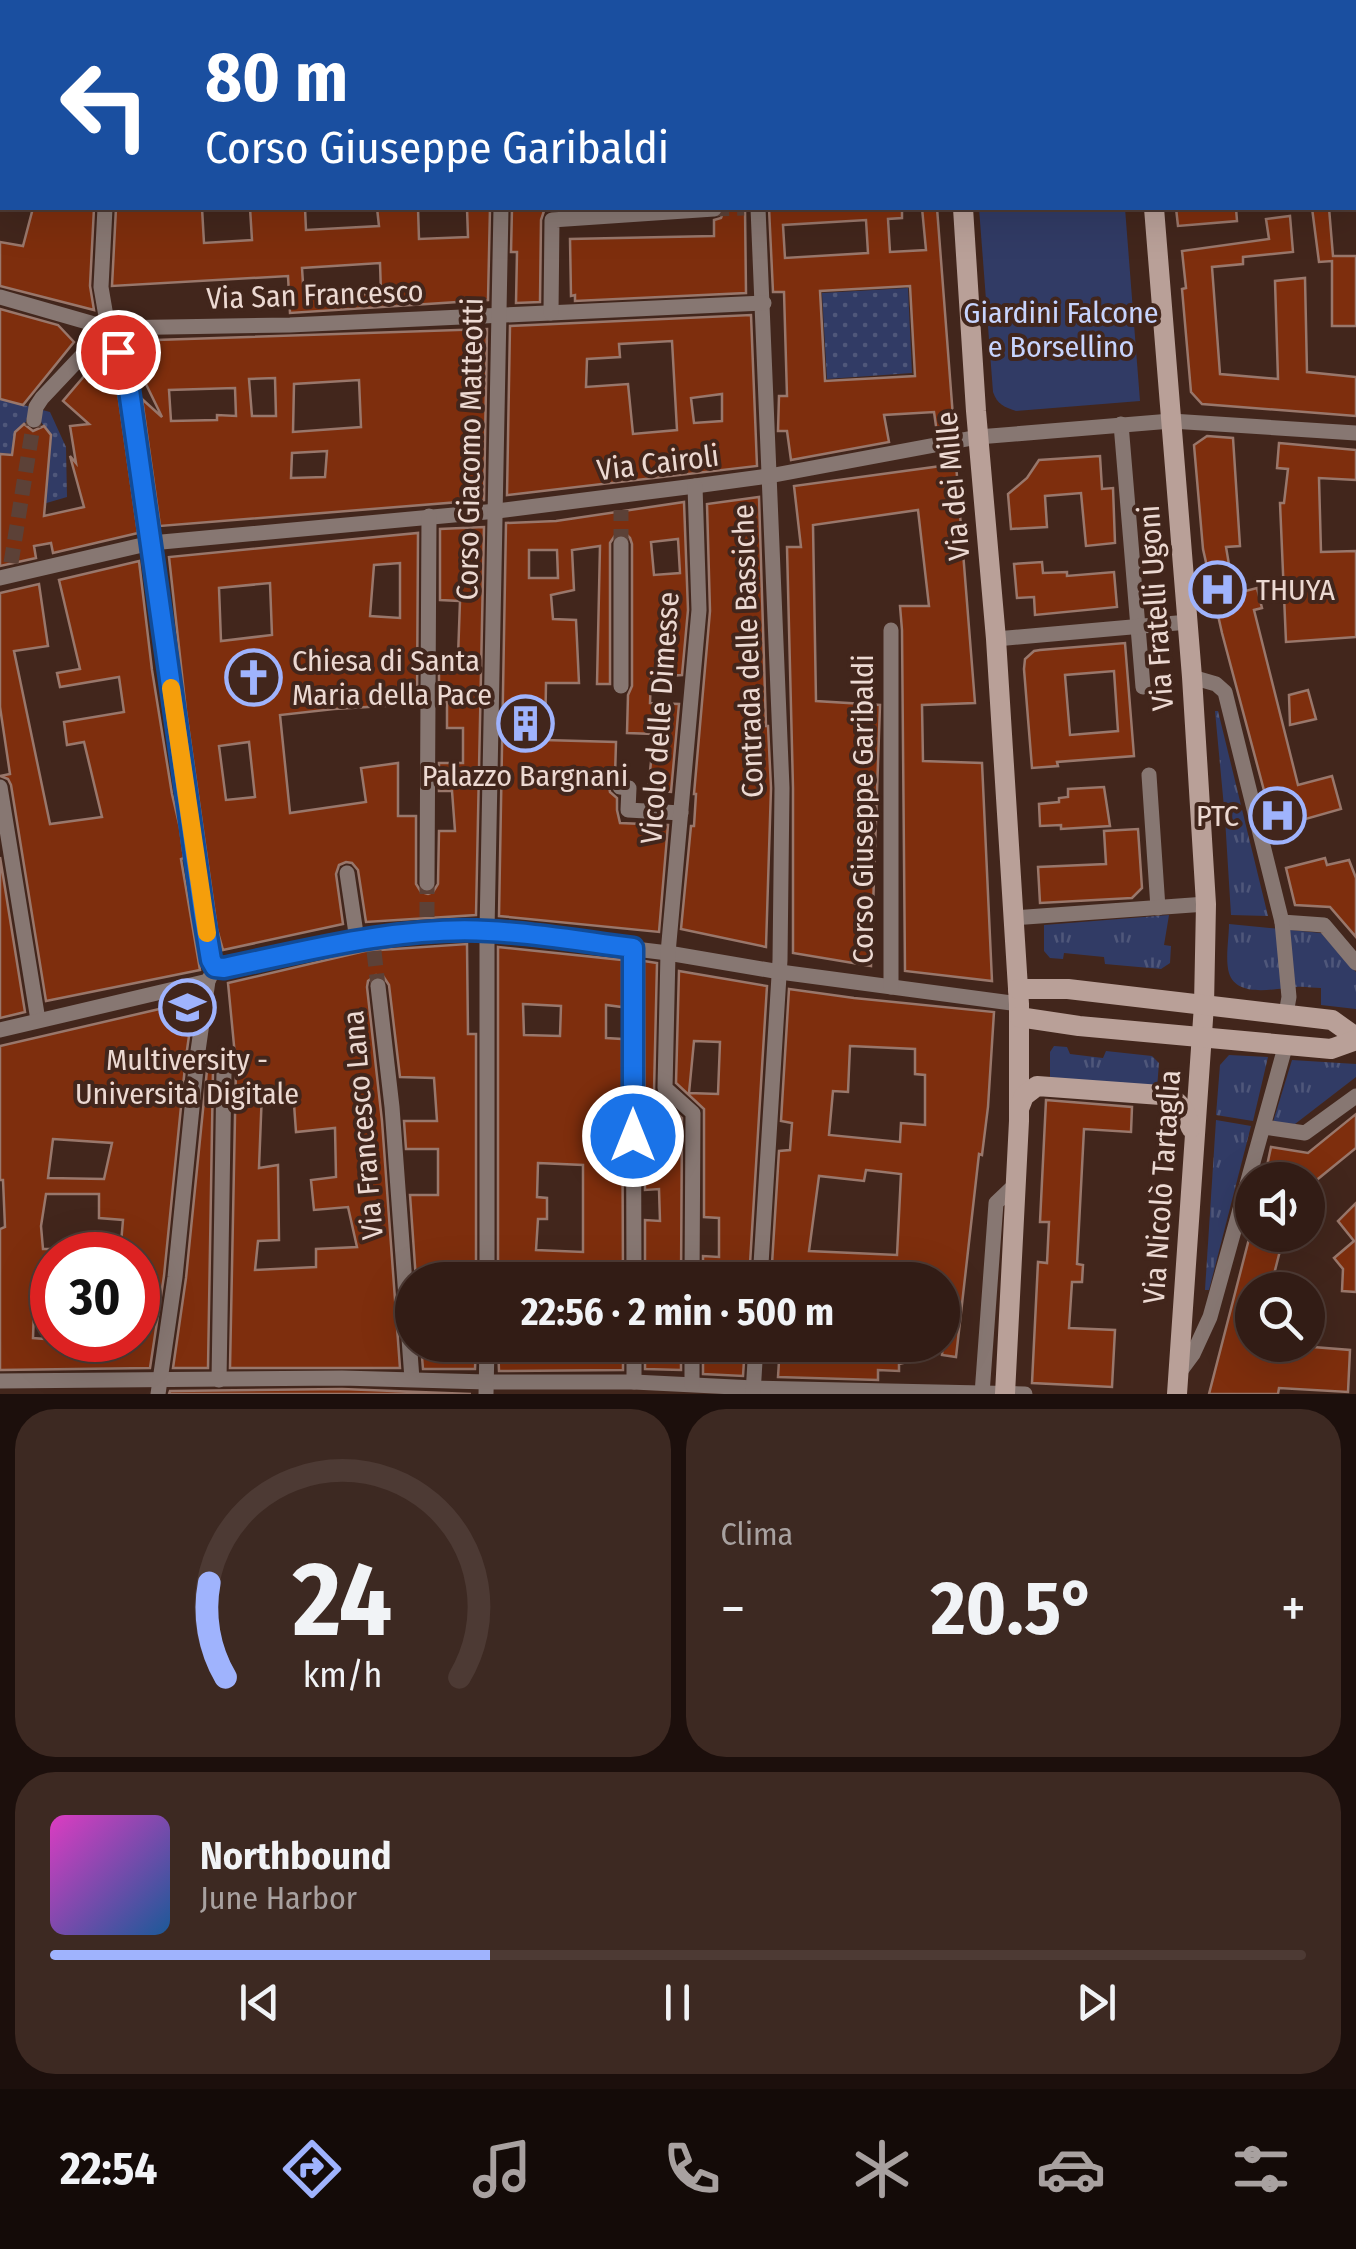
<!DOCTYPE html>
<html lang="it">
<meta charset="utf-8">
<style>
:root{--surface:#321c15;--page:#3d2922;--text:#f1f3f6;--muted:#a8a1a0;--line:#4d3a34;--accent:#9fb3fd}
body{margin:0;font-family:"Fira Sans Condensed",sans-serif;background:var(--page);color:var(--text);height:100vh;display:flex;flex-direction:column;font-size:38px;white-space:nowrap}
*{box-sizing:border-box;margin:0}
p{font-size:32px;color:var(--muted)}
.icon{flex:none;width:55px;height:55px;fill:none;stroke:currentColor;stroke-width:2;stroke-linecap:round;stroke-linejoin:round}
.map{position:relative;height:1394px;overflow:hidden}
.drawer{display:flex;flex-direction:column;gap:15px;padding:15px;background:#1c0f0c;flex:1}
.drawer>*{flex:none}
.top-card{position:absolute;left:0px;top:0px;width:1358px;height:210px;box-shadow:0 10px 40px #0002,0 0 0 2px var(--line);background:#1a4fa0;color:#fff;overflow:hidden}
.tools{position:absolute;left:1235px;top:1162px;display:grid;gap:20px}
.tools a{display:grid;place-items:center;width:90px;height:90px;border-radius:50%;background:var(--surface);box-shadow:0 10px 40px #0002,0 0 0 2px var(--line);font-size:50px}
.speed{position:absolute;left:30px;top:1232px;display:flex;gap:20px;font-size:50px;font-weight:700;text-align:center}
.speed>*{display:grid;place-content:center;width:130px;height:130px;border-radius:50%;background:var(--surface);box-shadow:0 10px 40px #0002,0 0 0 2px var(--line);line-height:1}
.speed .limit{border:15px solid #d22;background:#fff;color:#111}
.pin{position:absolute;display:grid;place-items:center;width:85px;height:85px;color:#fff;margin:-42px;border:5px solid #fff;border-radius:50%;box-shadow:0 2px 10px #0007}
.me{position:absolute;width:110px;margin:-55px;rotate:0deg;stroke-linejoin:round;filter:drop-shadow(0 0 8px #0008)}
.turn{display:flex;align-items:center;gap:35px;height:210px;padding:0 40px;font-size:45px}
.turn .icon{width:130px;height:130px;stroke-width:2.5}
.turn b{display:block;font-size:70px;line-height:85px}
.big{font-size:75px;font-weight:700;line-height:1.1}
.drawer .card{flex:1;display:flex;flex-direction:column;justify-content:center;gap:15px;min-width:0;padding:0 35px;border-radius:40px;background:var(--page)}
.drawer .dial{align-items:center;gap:0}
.dial svg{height:260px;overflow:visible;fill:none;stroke:var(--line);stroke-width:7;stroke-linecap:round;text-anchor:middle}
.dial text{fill:var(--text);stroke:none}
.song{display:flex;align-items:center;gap:30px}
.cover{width:120px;height:120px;border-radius:15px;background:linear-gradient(135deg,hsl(310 70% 55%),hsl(210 70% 35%))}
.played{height:10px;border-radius:5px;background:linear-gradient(90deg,var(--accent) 35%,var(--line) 35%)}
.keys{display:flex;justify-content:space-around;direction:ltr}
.heat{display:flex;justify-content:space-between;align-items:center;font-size:55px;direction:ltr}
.drawer .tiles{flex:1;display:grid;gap:15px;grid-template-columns:1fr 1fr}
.card:last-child{grid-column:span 2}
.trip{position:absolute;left:395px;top:1262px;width:565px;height:100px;border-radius:50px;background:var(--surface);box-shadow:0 10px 40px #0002,0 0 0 2px var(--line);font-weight:700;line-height:100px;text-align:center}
.tabs{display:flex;height:160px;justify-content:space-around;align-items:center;background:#140b08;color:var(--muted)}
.tabs .icon{width:70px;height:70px}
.tabs .current{color:var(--accent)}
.tabs b{font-size:45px;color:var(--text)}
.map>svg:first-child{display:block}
.grass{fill:url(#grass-tufts)}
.park{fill:#313b65}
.garden{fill:url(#garden-dots)}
.building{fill:#7e2e0d;stroke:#99776b;stroke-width:2.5;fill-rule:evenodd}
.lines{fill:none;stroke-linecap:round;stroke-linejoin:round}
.street-tunnel{stroke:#5c4137;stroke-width:15;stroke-dasharray:15 8;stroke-linecap:butt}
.street{stroke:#877772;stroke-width:15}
.secondary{stroke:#b9a098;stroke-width:20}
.route-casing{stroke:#114b97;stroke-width:25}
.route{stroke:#1a73e8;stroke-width:18}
.slow{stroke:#f59e0b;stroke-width:18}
.labels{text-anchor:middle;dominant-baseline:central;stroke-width:8;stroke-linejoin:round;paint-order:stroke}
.street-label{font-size:30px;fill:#ecd9d2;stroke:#42261c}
.park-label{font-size:30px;fill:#c7d4fe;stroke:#42261c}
.poi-label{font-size:30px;fill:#ecd9d2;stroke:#42261c;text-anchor:start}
</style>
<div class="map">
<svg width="1356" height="1394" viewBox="0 0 1356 1394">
<defs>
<pattern id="grass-tufts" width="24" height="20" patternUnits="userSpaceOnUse" patternTransform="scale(2.5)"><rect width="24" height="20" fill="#313b65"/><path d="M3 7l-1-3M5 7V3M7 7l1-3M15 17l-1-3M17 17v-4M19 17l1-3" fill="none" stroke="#4f577a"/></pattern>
<pattern id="garden-dots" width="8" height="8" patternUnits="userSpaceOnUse" patternTransform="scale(2.5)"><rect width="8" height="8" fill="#313b65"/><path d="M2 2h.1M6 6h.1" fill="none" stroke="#4f577a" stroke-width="1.8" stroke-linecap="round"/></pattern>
</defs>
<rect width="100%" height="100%" fill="#42261c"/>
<g class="grass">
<path d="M1215 711H1218L1268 916 1231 915 1225 818Z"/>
<path d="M1169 915 1164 945 1171 946 1170 963 1161 969 1105 964 1104 957 1064 953 1063 959 1050 958 1044 951V925Z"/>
<path d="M1229 924 1321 933 1356 972V1009L1321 1005V988C1313 988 1304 986 1296 987 1277 988 1237 999 1229 973 1225 959 1229 938 1229 924Z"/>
<path d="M1054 1046 1067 1047 1070 1054 1103 1058 1106 1051 1152 1056 1159 1063 1157 1088 1050 1079V1052Z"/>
<path d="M1229 1055 1268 1057 1253 1121 1216 1115 1220 1065Z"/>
<path d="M1292 1060 1356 1064V1077L1295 1124 1273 1122Z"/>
<path d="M1216 1120 1251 1126 1209 1290H1205Z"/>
</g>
<path class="park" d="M979 208H1125L1140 401 1016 411C1004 407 997 404 993 392Z"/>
<g class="garden">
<path d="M908 288 912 373 827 379 822 293Z"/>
<path d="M0 399 50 412 66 447 67 497 43 504 44 491 47 490 50 450 48 448 49 432 40 421 28 420 15 432 11 454 0 453Z"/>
</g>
<g class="building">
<path d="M33 208H94L90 286 94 310 0 286V242L23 246Z"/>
<path d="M116 208H202L204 243 252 240 250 208H305L306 230 379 226 377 208H418L419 239 468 237 467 208H490L488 300 290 313 288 276 112 286ZM380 263 381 293 304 299 302 268Z"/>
<path d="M512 208H545L541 220 540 302 516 303 517 252H511Z"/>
<path d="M725 208H745L746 293 575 301V295L571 296 570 239 714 236V220L721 218Z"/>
<path d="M769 208H902V218L888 219 890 252 926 250 922 208H937L954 430 937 433 934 412 884 415 889 442 791 460 787 431H778L779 396H787L784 292H773ZM866 220 868 253 785 258 783 225ZM910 286 915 376 825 381 820 291Z"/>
<path d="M1176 208H1236L1237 221 1178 226Z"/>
<path d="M1312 208H1329L1333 256H1356V326H1332V261L1319 262Z"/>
<path d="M1290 216 1293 252 1243 257V264L1212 267 1220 374 1278 379 1275 281 1305 278 1307 372 1356 377V416L1202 404 1191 392 1182 289 1186 288 1182 251 1269 239 1266 219Z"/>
<path d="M0 309 58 325 74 342 23 405 0 399Z"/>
<path d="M751 315 757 466 507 495 510 326ZM672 341 677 430 633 434 628 384 586 387 587 359 620 357 619 344ZM722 394V421L694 423 691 398Z"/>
<path d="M487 329 484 500 160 526 142 399 162 417 125 341ZM275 378 276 416H252L249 379ZM359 380 361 427 293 432 294 384ZM235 388 236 416 217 415V420L171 421 169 390ZM327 451 325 477 291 478 292 453Z"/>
<path d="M97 361 116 378 138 533 53 553 51 543 34 546 36 558 0 566V454L12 455 15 432 24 424 33 431 44 426 51 435 44 516 84 507 70 456 76 463 70 426 89 424 63 401Z"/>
<path d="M1207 436 1233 438 1240 546 1226 547 1234 594 1257 588 1262 608 1254 610 1298 785 1332 776 1341 809 1274 828 1222 633 1203 549 1194 445Z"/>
<path d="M1279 443 1356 450V480L1319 478 1321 552 1356 551V637L1286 642 1280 503H1284L1288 469 1277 468Z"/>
<path d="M1100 456 1102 489 1113 488 1115 543 1086 546 1081 493 1045 496 1047 527 1011 529 1008 494 1027 478 1039 460Z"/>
<path d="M956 464 975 703 922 705 923 761 982 763 992 981 905 971 902 630 900 606H929L918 510 813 525 816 701 880 705 871 966 793 953V788L787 547H801L794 486Z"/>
<path d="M759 497 766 726H768L771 788 766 947 681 929 691 826H694L696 794H694L710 611 707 504Z"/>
<path d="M684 502 688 610 682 675 651 677 650 703 679 704 671 792 648 790 654 734 627 733 628 695 632 686V544L630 538 626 534H616L610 543V684H597L600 546 572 550 574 590 551 595 553 619 576 620 579 683H546L545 740 616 742 615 777 609 787 610 792 617 798V810L620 823 668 825 659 932 499 916 506 523 556 521ZM678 539 680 573 654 575 651 542ZM529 550H557L558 578H529Z"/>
<path d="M484 527 476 915 366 922 358 870 352 863 346 862 339 865 336 874 343 924 223 950 217 929 186 711 169 557 418 533 417 704 334 709 280 715 290 813 366 802 361 768 398 763V816H416V884L421 892 428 894 433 892 438 884 439 831H455L452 791H439V763H463V728H447V702H439V657H458L460 601 440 600V529ZM400 563V618L370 616 374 565ZM270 583 272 635 221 641 219 588ZM249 742 255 797 226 800 219 746Z"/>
<path d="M139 561 152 670 172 794 180 828 184 858 181 859 200 970 46 1001 11 785 8 779 0 776 10 774 0 707V593L39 584 48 646 14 651 50 824 102 817 84 742 67 745 64 722 124 712 119 677 60 687 57 673 80 669 59 580Z"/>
<path d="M1042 562 1043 573 1067 572V576L1114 572 1117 607 1035 615 1034 597 1017 598 1014 564Z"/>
<path d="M1125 643 1134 756 1057 762 1058 766 1032 768 1024 669 1025 659 1034 651 1040 650ZM1114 671 1118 731 1070 735 1065 675Z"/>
<path d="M1308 690 1316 719 1290 725 1289 695Z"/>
<path d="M1104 787 1110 826 1061 829V825L1040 826 1039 804 1059 802V798L1068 797V789Z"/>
<path d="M1138 829 1142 888 1132 898 1040 903 1038 867 1106 864 1104 831Z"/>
<path d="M0 857 25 1012 0 1018Z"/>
<path d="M1325 858 1327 865 1349 860 1356 878V937L1330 907 1295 905 1286 868Z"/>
<path d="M467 944 468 1034H476V1280H438V1278L416 1280 410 1195H438V1149H406L404 1121H437L434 1078 400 1077 389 985 383 976 376 975 368 981 367 987 382 1121 400 1368H230L236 1066 228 983 365 951ZM293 1090 296 1132 335 1128 336 1177 311 1180 314 1210 348 1207 357 1247 316 1249V1267L255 1270 258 1241 279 1240 278 1165 259 1168 262 1091Z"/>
<path d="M498 947 622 960V1007L606 1005V1038L622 1039 623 1280H498ZM523 1004 561 1006 560 1036 524 1035ZM538 1163 583 1165V1252L536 1250 538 1219H547V1198L537 1197Z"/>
<path d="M644 961 657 963 654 1092 682 1118 681 1280H645V1220L660 1221 659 1189 645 1190Z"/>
<path d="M679 971 767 986 749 1280H703V1256L719 1257V1218L704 1217V1109L676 1083ZM694 1041 720 1042 718 1094 689 1093Z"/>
<path d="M789 989 854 998 994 1012 988 1107 982 1155 979 1154 956 1357 942 1355 947 1302 942 1301V1280H771L779 1151 790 1150 792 1123 781 1121ZM850 1046 915 1049V1074L925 1075V1125L901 1123 900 1142 829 1135 833 1091 848 1092ZM866 1170 901 1174 897 1255 809 1251 819 1176 864 1181Z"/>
<path d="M194 1001 186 1057 164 1276 150 1368 0 1370V1229L5 1227 3 1180H0V1046ZM53 1139 112 1143 104 1179 48 1178ZM46 1194H99V1218L123 1220 120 1255H138V1340H84V1342L33 1338 35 1280 52 1282V1249H43L41 1226Z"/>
<path d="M207 1070H213L208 1368H173L186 1278Z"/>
<path d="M1046 1100 1132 1107 1131 1132 1084 1129 1077 1264 1083 1265 1082 1282H1072L1069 1328 1115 1330 1112 1387 1032 1383 1038 1262 1047 1263 1049 1222H1040Z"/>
<path d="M1356 1114V1148L1308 1187V1180H1264L1271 1147 1308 1153Z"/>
<path d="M1356 1203V1292L1342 1291 1343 1269 1334 1258 1354 1241 1338 1221Z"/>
<path d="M1250 1235H1284L1270 1290H1252V1345H1288L1350 1350 1348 1392 1279 1388 1278 1394H1209Z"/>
<path d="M421 1345H476L475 1369H423Z"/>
<path d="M498 1345H536V1347L623 1345V1370L499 1371Z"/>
<path d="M645 1345H681V1370L645 1369Z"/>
<path d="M703 1345H745L743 1376 703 1374Z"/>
<path d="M780 1345H926L916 1360 899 1364V1371L878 1370V1380L778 1377Z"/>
<path d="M342 1389 471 1394H169L170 1391Z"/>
</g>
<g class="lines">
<g class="street-tunnel">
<path d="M714 209 744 208"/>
<path d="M621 544V510"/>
<path d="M11 563 34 420"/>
<path d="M427 917V883"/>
<path d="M374 951 378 986"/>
</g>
<g class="street">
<path d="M387 0V2"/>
<path d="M502 0V2"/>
<path d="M748 0V2"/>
<path d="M76 2 78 0"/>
<path d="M1204 2 1232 0"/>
<path d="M0 75 2 72"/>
<path d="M0 163 2 164"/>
<path d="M1355 170H1356"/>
<path d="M105 208 101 287 108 328 127 375 203 912 211 960 215 967"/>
<path d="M758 208 782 788 780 960 760 1280"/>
<path d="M0 297 108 328 290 325 764 303"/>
<path d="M551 313 552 220 714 209"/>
<path d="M34 420 36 407 42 398 108 328"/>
<path d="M1121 424 1143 687"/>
<path d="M621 544V686"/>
<path d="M0 578 151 543 497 511 695 486 769 476 978 437 1171 421 1356 433"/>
<path d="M996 639 1188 622"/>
<path d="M1192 677 1216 684 1225 692 1282 922 1324 925 1356 963"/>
<path d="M1149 775 1158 908"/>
<path d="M0 787 38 1020"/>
<path d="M620 787 629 788 628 810 681 813"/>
<path d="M347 873 357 940"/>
<path d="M427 883 429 516"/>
<path d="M1013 918 1206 904"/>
<path d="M1282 922 1289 997 1287 1008"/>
<path d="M633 948 634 1280"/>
<path d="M215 967 224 969 357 940 426 933 487 931 668 953 780 972 1019 1004"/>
<path d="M378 986 392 1107 412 1379"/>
<path d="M891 987V630"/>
<path d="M0 1030 208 981"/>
<path d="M197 1058 224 1059V1071L219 1380"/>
<path d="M1264 1127 1305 1133 1356 1096"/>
<path d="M487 1280V931L501 208"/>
<path d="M692 1280 693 1113 665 1088 668 953 699 610 695 486"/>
<path d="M634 1345V1382"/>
<path d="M1179 1373 1193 1354 1210 1317 1284 1051"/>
<path d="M0 1381 342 1378 487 1382H634L754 1388 1025 1394"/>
<path d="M692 1384V1345"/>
<path d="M158 1394 175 1277 197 1058 208 981 215 967"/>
<path d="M486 1394 487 1345"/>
<path d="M753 1394 756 1345"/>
<path d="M982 1394 996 1203 1016 1184"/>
</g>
<g class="secondary">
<path d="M949 0V2"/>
<path d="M1135 0V2"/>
<path d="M963 208 976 411 996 639 1019 1004V1121L1005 1394"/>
<path d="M1154 208 1192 677 1206 904 1204 1005 1177 1394"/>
<path d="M1018 989H1068L1332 1020 1356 1037"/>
<path d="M1019 1017 1079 1026 1331 1049 1356 1040"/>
<path d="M1019 1109 1024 1096 1037 1086 1161 1095C1181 1099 1185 1111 1191 1128"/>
</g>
</g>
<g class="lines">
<defs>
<path id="route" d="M118 352 127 376 203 912 211 960 215 967 224 968C309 950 401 926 488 931 537 933 585 942 633 948V1136"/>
</defs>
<use href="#route" class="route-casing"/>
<use href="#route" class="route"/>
<path class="slow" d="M171 688 207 933"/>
</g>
<defs>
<symbol id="hospital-ring" viewBox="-11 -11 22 22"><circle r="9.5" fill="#42261c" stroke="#9fb3fd" stroke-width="1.5"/><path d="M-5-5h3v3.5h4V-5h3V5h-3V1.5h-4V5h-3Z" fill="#9fb3fd"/></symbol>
<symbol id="church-ring" viewBox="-11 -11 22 22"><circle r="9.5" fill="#42261c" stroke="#9fb3fd" stroke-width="1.5"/><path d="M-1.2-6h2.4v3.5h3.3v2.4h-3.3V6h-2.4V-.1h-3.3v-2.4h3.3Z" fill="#9fb3fd"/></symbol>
<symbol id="building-ring" viewBox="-11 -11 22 22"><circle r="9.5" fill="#42261c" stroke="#9fb3fd" stroke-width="1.5"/><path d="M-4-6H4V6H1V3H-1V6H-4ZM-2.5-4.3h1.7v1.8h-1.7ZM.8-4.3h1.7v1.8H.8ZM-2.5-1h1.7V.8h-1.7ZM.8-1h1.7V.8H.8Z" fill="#9fb3fd"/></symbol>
<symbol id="university-ring" viewBox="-11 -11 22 22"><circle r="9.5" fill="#42261c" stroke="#9fb3fd" stroke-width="1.5"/><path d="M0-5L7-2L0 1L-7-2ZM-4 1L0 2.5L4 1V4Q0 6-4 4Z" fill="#9fb3fd"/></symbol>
</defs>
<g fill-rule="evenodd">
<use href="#hospital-ring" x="1186" y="558" width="63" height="63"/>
<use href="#church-ring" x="222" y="646" width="63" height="63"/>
<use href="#building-ring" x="494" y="692" width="63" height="63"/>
<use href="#hospital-ring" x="1246" y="784" width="63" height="63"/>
<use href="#university-ring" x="156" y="976" width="63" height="63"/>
</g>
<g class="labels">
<g class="street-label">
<text transform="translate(315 295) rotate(-2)">Via San Francesco</text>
<text transform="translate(470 449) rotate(-89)">Corso Giacomo Matteotti</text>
<text transform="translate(658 463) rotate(-7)">Via Cairoli</text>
<text transform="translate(953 486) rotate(-95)">Via dei Mille</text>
<text transform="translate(1156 608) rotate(-94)">Via Fratelli Ugoni</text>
<text transform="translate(748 651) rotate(-92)">Contrada delle Bassiche</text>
<text transform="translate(660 718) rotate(-86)">Vicolo delle Dimesse</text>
<text transform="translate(863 809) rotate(-90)">Corso Giuseppe Garibaldi</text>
<text transform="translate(363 1125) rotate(-95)">Via Francesco Lana</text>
<text transform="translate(1162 1187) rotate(-86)">Via Nicolò Tartaglia</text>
</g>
<g class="park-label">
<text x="1061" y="313">Giardini Falcone<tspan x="1061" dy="34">e Borsellino</tspan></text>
</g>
<g class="poi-label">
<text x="1256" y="590">THUYA</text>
<text x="292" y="661">Chiesa di Santa<tspan x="292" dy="34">Maria della Pace</tspan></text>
<text x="525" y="776" text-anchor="middle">Palazzo Bargnani</text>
<text x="1239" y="816" text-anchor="end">PTC</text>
<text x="187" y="1060" text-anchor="middle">Multiversity -<tspan x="187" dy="34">Università Digitale</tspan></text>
</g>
</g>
</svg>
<div class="tools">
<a><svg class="icon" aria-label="sound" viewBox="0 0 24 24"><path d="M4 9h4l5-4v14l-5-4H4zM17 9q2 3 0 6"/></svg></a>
<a><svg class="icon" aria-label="search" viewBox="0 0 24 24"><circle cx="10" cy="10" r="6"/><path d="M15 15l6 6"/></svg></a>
</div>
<div class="speed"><div class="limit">30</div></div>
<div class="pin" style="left:118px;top:352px;background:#d93025"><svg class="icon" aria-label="arrive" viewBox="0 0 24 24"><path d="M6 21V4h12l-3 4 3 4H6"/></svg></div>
<svg class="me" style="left:633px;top:1136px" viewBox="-20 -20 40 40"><circle r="17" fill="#1a73e8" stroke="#fff" stroke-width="3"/><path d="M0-11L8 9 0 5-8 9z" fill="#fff"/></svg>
<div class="trip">22:56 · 2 min · 500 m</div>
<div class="top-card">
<div class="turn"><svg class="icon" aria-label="left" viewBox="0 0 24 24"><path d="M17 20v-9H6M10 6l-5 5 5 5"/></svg><div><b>80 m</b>Corso Giuseppe Garibaldi</div></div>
</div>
</div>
<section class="drawer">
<div class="tiles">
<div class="card dial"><svg viewBox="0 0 100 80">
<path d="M14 69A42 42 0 1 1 86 69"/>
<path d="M14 69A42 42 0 0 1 9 40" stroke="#9fb3fd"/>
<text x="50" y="56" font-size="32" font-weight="700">24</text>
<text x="50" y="72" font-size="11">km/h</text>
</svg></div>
<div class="card"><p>Clima</p>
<div class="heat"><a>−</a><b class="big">20.5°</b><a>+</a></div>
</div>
<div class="card">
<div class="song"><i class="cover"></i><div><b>Northbound</b><p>June Harbor</p></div></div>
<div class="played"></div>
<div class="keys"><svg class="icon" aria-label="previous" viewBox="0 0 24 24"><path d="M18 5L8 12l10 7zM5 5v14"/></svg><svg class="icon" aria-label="pause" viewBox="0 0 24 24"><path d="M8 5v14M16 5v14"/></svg><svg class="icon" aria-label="next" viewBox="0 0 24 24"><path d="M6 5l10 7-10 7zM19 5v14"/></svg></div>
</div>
</div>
</section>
<nav class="tabs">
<b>22:54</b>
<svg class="icon current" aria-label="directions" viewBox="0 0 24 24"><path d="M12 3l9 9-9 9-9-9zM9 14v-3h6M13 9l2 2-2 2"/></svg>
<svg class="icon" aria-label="music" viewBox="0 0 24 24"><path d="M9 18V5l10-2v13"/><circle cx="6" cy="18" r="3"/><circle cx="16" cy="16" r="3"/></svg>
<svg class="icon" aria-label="phone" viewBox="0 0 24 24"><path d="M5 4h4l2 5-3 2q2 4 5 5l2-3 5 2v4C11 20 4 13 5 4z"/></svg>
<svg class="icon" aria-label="climate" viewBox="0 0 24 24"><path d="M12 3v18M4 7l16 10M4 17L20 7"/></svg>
<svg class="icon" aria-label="car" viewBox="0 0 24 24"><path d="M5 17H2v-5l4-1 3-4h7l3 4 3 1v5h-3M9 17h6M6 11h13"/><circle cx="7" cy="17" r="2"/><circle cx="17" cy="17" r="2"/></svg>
<svg class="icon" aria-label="filters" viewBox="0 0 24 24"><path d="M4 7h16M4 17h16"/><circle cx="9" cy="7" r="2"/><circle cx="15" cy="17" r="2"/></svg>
</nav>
